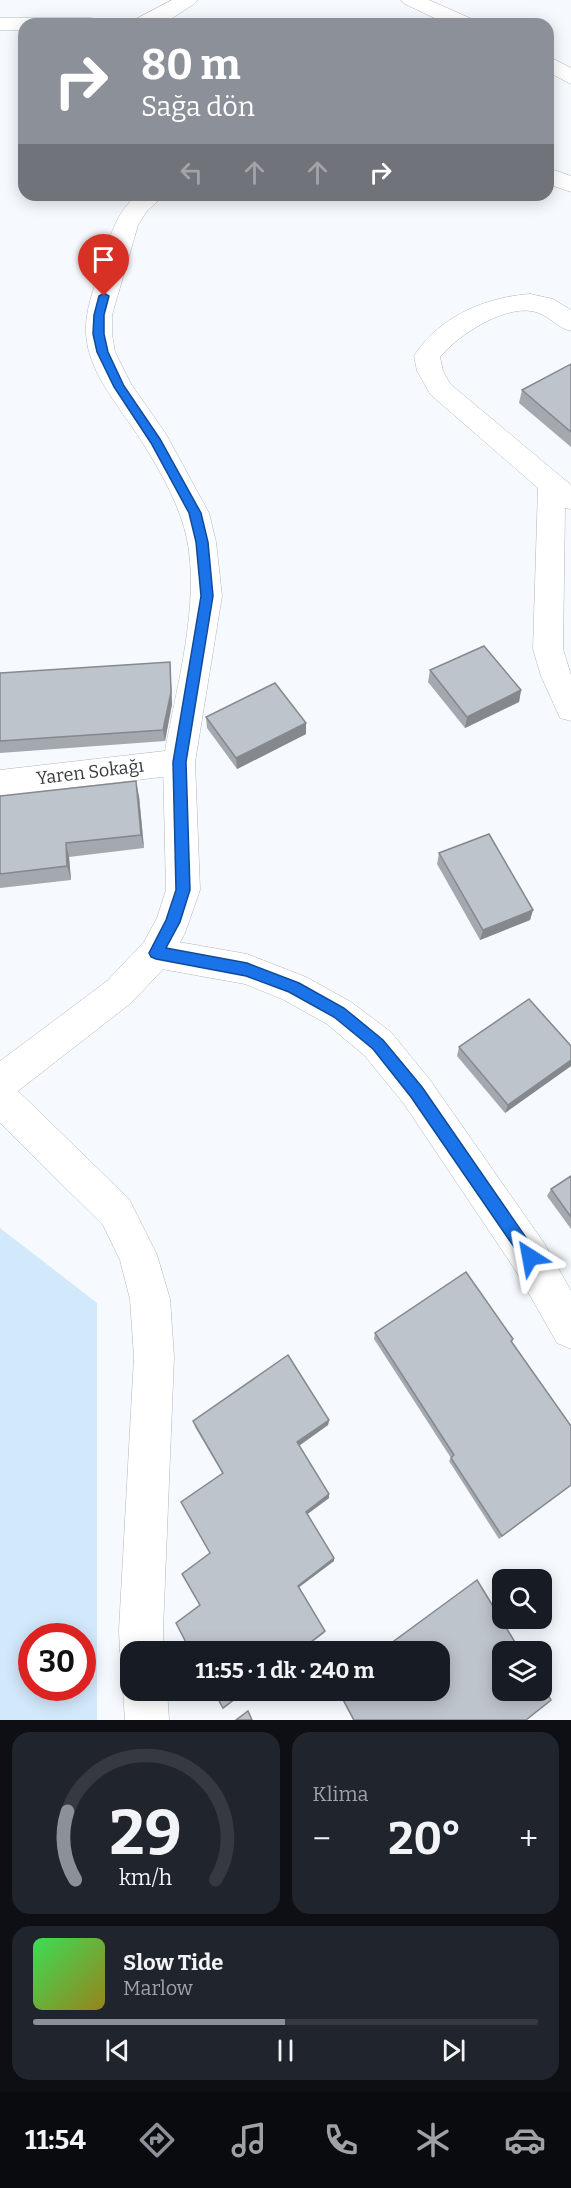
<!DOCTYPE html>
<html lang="tr">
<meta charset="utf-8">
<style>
:root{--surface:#171b24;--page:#20242c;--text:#f1f3f6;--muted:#9ea1a6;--line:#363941;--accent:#8c9099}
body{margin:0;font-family:Bitter,serif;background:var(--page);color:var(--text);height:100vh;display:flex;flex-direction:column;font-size:22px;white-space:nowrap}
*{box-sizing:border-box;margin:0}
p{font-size:20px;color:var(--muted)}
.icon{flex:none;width:33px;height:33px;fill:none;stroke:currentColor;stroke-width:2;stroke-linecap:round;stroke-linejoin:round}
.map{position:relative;height:1720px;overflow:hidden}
.panel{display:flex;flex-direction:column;gap:12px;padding:12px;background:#0d0f14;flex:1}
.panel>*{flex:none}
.top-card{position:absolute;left:18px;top:18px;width:536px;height:183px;border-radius:18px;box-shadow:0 3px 15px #0003;background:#8c9099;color:#fff;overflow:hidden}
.buttons{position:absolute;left:492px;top:1569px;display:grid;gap:12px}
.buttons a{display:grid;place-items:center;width:60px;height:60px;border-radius:12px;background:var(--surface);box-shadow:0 3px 15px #0003;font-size:30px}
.speed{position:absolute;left:18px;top:1623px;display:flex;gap:12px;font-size:30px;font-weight:700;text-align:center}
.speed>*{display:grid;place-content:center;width:78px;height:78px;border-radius:50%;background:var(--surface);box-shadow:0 3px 15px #0003;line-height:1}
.speed .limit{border:9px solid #d22;background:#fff;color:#111}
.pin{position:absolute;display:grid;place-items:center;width:51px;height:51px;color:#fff;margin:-62px -26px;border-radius:50% 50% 50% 0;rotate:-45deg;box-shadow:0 0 6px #0007}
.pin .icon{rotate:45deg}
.me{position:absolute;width:66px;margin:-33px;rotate:326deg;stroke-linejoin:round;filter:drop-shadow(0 0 4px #0008)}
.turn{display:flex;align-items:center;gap:21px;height:126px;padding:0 24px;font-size:27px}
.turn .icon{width:78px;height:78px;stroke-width:2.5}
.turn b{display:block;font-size:42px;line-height:51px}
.lanes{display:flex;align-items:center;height:57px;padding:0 24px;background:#0003;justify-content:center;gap:30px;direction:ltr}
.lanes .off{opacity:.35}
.big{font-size:45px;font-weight:700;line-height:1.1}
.panel .tile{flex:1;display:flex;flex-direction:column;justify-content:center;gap:9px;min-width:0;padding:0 21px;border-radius:18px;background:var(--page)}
.panel .dial{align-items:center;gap:0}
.dial svg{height:156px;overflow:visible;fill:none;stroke:var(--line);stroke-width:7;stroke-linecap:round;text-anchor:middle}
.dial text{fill:var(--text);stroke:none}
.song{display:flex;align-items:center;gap:18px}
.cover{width:72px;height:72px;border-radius:9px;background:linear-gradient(135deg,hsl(130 70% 55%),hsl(50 70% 35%))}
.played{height:6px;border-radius:3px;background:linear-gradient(90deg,var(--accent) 50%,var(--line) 50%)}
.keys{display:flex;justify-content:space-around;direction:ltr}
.heat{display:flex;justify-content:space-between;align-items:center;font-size:33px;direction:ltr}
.panel .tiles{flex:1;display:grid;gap:12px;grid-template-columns:1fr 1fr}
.tile:last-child{grid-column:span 2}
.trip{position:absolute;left:120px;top:1641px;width:330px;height:60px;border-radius:18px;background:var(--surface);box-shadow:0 3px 15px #0003;font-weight:700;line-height:60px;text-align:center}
.tab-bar{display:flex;height:96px;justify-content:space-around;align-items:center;background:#090b0e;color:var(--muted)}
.tab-bar .icon{width:42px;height:42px}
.tab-bar .current{color:var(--accent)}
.tab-bar b{font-size:27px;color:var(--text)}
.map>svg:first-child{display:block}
.green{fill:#d2e8fb;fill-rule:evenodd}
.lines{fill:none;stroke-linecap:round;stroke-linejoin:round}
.street-casing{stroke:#b1b7bd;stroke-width:1}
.secondary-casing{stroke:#b1b7bd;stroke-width:1}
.street{fill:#fff;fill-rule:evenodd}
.secondary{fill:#fff;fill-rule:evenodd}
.wall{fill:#a3a9af}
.shaded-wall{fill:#85898e}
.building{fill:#bec4cb;stroke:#85898e;stroke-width:1.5}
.route{fill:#1a73e8;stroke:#114b97;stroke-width:1.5}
.labels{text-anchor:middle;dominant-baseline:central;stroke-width:6;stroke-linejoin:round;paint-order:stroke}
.street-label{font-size:18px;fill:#373a3c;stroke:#fff}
</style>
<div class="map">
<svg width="571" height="1720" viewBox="0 0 571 1720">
<rect width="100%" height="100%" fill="#f6fafe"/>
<path class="green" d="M0 1228 97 1303V1720H0ZM32 1636H82V1688H32Z"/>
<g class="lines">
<defs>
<g id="street">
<path d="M172 0H198L194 4 163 24H133L136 19Z"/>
<path d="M401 0H429L472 19 475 24H447L405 4Z"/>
<path d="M0 18H90L98 19 101 24H24V30H0Z"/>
<path d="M548 56 571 68V84L548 72Z"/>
<path d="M548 168 571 176V192L548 184Z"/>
<path d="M137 195H164L147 211 138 225 112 315V334L115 352 131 384 166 434 209 513 216 542 222 596 195 762 190 771 179 775 0 796V770L165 751C177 685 200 604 187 539 180 506 162 474 144 445 123 410 88 375 86 333 85 310 94 288 101 267 109 240 115 213 137 195Z"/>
<path d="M530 294 553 299 571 310V331C558 328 551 318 539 313 509 301 458 335 440 357L443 371 453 389 449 395 440 398 431 395 417 371 414 356C438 317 486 297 530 294Z"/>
<path d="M156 938 247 954 306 977 351 1002 391 1032 430 1080 544 1243 571 1291V1349L557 1343 516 1271 404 1104 365 1056 327 1024 282 999 245 984 156 968 144 964 139 953 144 942Z"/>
</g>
<g id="secondary">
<path d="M440 380 449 383 571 485V509L565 508 563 649 571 675V721L560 718 541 676 533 649 538 488 431 395 427 389 431 383Z"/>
<path d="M179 749 190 753 195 762 200 890 185 933 168 964 131 1003 18 1091 129 1199 157 1255 170 1299 174 1357 163 1630 164 1652H130V1669L126 1668 120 1652 119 1630 134 1357 130 1299 120 1260 103 1225 0 1123V1061L107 981 144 942 157 918 166 890 163 762 168 753Z"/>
<path d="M129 1674 130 1690H167L169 1720H125L123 1690Z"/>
</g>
</defs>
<use href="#street" class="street-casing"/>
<use href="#secondary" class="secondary-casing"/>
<use href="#street" class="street"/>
<use href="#secondary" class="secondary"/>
</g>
<g class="wall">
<path d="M571 364V447L519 403 522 390Z"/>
<path d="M170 662 172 704 165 741 0 753V673Z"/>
<path d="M430 670 521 690 519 702 465 728 428 682Z"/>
<path d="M206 717 306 734 237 769 207 728Z"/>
<path d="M0 796H139L144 848 69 857 71 880 0 888Z"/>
<path d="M439 853 533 910 530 920 480 940 437 864Z"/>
<path d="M571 1046V1066L505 1113 457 1056 459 1047Z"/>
<path d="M571 1176V1229L547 1196 551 1189Z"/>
<path d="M375 1333 513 1339 512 1342 571 1485 499 1539 449 1461 451 1458 374 1339Z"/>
<path d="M329 1420 328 1425 299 1446 329 1494V1498L307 1514 334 1561 299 1587 324 1633 200 1605 210 1554 222 1473 195 1427 193 1421Z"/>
<path d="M337 1690H440L526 1720H353Z"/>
</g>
<g class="shaded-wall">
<path d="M170 662 172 704 165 741 163 730Z"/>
<path d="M521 690 519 702 465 728 467 717Z"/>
<path d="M306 723V734L237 769 236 758Z"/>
<path d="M136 781 139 796 144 848 141 835Z"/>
<path d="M66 843 69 857 71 880 67 866Z"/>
<path d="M533 910 530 920 480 940 483 930Z"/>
<path d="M571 1060V1066L505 1113 508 1105Z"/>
<path d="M329 1420 328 1425 297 1447V1442Z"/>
<path d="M329 1494V1498L305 1516 306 1512Z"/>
<path d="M334 1558V1561L298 1588V1586Z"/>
<path d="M325 1631 324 1633 299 1652H298Z"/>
<path d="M246 1690H248L224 1708H223Z"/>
</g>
<g class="building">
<path d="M571 364V432L522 390Z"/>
<path d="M484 646 521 690 467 717 430 670Z"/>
<path d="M170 662 171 692 163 730 0 741V673Z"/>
<path d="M275 683 306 723 236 758 206 717Z"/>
<path d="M136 781 141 835 66 843 67 866 0 874V796Z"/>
<path d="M489 834 533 910 483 930 439 853Z"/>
<path d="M529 999 571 1046V1060L508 1105 459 1047Z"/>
<path d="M571 1176V1217L551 1189Z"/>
<path d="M466 1272 513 1339 511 1341 571 1426V1485L502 1536 451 1458 454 1455 375 1333Z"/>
<path d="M288 1355 329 1420 297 1442 329 1494 306 1512 334 1558 298 1586 325 1631 298 1652H191L176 1623 200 1605 182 1574 210 1553 181 1502 223 1473 193 1421Z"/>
<path d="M477 1580 521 1652H502V1690H542V1685L551 1700 526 1720H354L338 1690H440V1652H379Z"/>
<path d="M213 1690H246L223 1708Z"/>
<path d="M248 1711 252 1720H236Z"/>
</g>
<path class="route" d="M104 293 109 296 104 315V334L108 352 124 386 160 439 201 513 208 542 213 596 186 762 190 890 180 922 166 948 247 963 299 983 344 1008 383 1040 422 1087 536 1252 538 1257 536 1263 530 1265 525 1263 411 1097 373 1049 334 1017 289 992 246 976 156 959 151 957 149 953 166 920 176 890 173 762 201 596 196 542 189 513 151 443 114 387 97 352 93 334 94 315 99 296Z"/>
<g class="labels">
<g class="street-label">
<text transform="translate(90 772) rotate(-7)">Yaren Sokağı</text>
</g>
</g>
</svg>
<div class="buttons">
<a><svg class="icon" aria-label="search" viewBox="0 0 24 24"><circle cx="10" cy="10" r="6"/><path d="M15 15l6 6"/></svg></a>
<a><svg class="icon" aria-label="layers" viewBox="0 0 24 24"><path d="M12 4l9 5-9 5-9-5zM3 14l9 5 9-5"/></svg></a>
</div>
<div class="speed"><div class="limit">30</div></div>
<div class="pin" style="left:104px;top:296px;background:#d93025"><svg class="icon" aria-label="arrive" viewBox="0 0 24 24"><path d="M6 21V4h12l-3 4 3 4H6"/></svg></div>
<svg class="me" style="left:530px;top:1257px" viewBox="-20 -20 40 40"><path d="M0-17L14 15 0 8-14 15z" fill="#1a73e8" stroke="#fff" stroke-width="4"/></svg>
<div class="trip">11:55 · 1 dk · 240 m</div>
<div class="top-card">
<div class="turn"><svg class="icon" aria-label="right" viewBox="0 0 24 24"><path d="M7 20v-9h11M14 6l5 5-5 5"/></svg><div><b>80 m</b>Sağa dön</div></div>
<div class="lanes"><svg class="icon off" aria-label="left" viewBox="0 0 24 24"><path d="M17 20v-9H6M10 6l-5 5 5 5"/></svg><svg class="icon off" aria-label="ahead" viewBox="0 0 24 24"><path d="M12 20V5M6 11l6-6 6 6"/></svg><svg class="icon off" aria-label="ahead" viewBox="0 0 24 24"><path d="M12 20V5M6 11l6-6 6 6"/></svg><svg class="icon" aria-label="right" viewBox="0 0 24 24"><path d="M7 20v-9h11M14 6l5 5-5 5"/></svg></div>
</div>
</div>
<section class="panel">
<div class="tiles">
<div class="tile dial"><svg viewBox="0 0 100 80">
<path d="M14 69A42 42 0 1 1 86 69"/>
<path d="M14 69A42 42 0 0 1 10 34" stroke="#8c9099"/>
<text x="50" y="56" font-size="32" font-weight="700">29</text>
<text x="50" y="72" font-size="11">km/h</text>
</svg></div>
<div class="tile"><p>Klima</p>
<div class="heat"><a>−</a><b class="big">20°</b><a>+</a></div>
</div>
<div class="tile">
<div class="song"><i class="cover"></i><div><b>Slow Tide</b><p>Marlow</p></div></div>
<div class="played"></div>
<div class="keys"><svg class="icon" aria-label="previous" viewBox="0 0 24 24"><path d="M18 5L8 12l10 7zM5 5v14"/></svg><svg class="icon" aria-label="pause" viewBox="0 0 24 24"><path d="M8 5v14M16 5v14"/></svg><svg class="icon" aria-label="next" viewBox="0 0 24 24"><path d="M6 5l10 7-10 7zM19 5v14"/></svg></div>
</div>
</div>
</section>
<nav class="tab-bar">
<b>11:54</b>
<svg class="icon current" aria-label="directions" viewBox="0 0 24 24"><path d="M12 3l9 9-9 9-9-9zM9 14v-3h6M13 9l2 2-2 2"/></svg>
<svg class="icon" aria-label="music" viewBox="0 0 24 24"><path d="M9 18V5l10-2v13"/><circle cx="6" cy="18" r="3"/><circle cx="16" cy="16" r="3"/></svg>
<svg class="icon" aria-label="phone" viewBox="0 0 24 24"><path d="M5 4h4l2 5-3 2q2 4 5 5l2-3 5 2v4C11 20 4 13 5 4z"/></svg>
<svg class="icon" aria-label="climate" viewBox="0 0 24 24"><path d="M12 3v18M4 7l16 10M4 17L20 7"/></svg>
<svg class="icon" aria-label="car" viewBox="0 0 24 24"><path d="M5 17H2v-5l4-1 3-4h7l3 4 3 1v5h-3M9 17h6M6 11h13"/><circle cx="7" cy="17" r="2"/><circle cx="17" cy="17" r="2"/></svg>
</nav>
